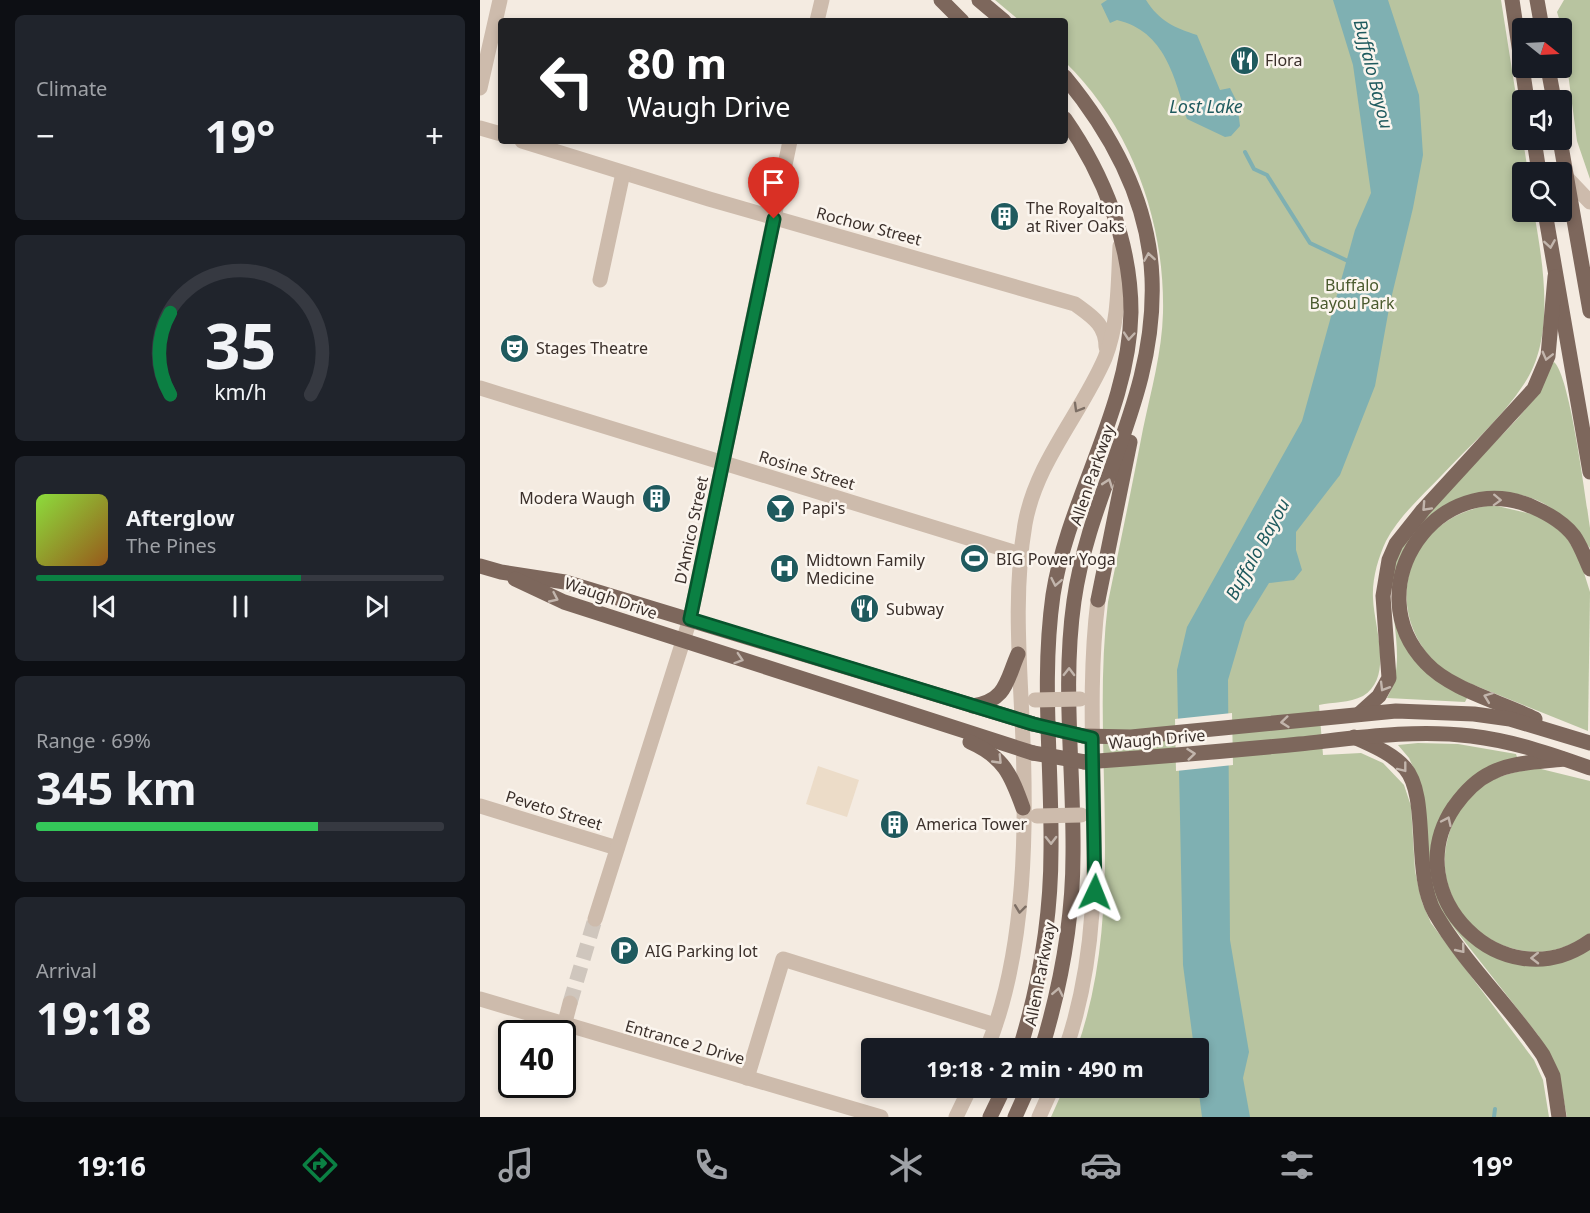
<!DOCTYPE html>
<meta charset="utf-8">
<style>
:root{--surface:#171b24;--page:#20242c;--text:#f1f3f6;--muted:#9ea1a6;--line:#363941;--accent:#0b8043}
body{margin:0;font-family:"Noto Sans",sans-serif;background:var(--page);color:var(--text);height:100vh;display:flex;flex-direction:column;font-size:22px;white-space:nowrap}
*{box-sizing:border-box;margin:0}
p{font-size:20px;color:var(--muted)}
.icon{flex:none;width:33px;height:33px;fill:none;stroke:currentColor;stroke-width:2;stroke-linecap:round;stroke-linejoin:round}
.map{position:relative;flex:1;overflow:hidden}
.side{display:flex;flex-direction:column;gap:15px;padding:15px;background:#0d0f14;width:480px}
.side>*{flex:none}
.guide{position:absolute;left:18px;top:18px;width:570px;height:126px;border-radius:6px;box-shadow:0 3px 9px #0003;background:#202124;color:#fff;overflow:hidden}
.needle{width:39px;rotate:108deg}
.tools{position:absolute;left:1032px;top:18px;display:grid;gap:12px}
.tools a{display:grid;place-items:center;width:60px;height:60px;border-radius:6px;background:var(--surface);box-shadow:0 3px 9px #0003;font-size:30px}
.speed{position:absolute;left:18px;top:1020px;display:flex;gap:12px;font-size:30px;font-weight:700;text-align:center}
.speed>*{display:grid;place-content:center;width:78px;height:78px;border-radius:50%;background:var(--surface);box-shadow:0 3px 9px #0003;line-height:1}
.speed .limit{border:3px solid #111;border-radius:9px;background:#fff;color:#111}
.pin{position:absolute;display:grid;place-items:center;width:51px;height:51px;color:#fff;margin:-62px -26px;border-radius:50% 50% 50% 0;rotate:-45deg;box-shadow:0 0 6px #0007}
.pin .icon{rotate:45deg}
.me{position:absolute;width:66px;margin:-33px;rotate:2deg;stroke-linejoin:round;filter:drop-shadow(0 0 4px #0008)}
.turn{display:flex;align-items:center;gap:21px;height:126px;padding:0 30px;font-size:27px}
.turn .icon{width:78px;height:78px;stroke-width:2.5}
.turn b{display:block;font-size:42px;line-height:51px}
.big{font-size:45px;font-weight:700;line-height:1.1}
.side .tile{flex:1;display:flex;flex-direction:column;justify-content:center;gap:9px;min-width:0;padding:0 21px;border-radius:9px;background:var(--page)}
.side .dial{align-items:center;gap:0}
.dial svg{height:156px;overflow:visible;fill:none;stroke:var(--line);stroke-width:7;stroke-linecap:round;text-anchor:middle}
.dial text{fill:var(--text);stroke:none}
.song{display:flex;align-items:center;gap:18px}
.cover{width:72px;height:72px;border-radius:9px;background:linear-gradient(135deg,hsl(90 70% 55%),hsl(30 70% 35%))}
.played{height:6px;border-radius:3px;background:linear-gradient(90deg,var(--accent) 65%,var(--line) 65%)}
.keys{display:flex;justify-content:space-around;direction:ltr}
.heat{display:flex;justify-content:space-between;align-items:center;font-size:33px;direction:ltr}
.charge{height:9px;border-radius:4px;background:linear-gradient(90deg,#34c759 69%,var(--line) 0)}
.trip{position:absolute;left:381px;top:1038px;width:348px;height:60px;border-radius:6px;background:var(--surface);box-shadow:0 3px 9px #0003;font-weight:700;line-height:60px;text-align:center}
.tabs{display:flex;height:96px;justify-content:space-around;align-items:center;background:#090b0e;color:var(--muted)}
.tabs .icon{width:42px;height:42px}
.tabs .on{color:var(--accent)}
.tabs b{font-size:27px;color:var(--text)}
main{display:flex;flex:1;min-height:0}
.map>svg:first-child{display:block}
.green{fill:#b8c4a0}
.plaza{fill:#ecdcc8}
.water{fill:#7fb0b2}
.pier{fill:#f4ebe1}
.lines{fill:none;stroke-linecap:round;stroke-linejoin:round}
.stream{stroke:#7fb0b2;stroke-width:4}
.minor-tunnel{stroke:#cfc6bd;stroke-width:15;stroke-dasharray:15 8;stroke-linecap:butt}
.minor{stroke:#cdbbac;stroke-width:15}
.major{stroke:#7d675c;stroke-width:15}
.minor-bridge{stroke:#cdbbac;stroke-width:15}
.major-bridge{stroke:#7d675c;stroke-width:15}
.oneway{stroke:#c2b5ac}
.oneway2{stroke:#7d6f65}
.route-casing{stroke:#07532c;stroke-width:15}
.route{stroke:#0b8043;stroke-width:10}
.labels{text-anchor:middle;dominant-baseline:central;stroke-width:5;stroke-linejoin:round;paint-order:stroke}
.poi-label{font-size:16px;fill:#3b302b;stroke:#fbf5ee;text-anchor:start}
.street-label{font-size:16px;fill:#3b302b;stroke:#fbf5ee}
.park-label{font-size:16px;fill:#4a5a2e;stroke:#fbf5ee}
.water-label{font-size:18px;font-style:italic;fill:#1f5a5e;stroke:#fbf5ee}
</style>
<main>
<section class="side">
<div class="tile"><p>Climate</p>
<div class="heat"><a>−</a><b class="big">19°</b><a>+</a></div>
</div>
<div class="tile dial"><svg viewBox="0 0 100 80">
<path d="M14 69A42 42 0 1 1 86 69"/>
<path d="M14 69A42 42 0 0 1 14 27" stroke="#0b8043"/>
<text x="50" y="56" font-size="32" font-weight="700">35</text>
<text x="50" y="72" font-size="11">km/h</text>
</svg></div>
<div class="tile">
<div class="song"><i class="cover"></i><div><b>Afterglow</b><p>The Pines</p></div></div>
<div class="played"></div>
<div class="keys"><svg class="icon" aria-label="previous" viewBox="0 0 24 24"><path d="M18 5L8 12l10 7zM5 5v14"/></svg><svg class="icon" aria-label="pause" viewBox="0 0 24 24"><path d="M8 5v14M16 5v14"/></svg><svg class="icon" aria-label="next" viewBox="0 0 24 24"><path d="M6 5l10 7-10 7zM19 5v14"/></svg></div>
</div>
<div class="tile"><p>Range · 69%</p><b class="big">345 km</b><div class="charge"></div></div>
<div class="tile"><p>Arrival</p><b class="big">19:18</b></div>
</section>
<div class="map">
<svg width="1110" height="1117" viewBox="0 0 1110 1117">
<rect width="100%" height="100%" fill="#f4ebe1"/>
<g class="green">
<path d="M515 0H1021L1048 172H1042V212H1054C1063 264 1076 337 1044 384 1022 418 989 446 962 475 943 495 919 516 906 541 898 558 892 579 893 598 894 628 914 677 883 696 869 703 853 702 839 705L843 755 881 753 903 763 924 785 931 806 935 871 942 902 951 923 1054 1060 1063 1080 1069 1117H571L584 1088H718V1048H597C648 903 610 751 628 602 640 544 652 487 663 429 671 391 682 352 683 313 685 221 651 126 585 62V21H540Z"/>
<path d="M1084 0H1110V179L1097 141 1082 28 1077 12Z"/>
<path d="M1074 362C1090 375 1106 502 1110 528V548C1096 534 1085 517 1068 506 1033 484 980 489 949 517 943 523 934 530 931 538 924 556 921 602 917 624L988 696 985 702 907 698C932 655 900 602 918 555 934 511 1011 451 1043 412 1049 405 1056 398 1060 390 1065 381 1067 369 1074 362Z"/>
<path d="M1013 505 1060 516 1085 535 1100 560 1110 592 1108 731 969 675C896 620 921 516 1013 505Z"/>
<path d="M938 743 978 744 1036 754 1037 757 971 799 957 826 952 846 956 891 973 924 989 940 1057 964 1088 960 1110 949V1117H1087L1079 1075 1058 1035 963 914 952 889 940 782 929 758 918 745Z"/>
<path d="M1057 768 1110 781V935C1094 943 1077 952 1058 952 997 952 950 894 969 834 974 818 981 802 994 791 1013 776 1034 772 1057 768Z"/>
</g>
<path class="plaza" d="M338 766 379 780 367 817 326 804Z"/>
<g class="water">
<path d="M627 0H666C679 21 695 28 717 35L740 90 750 88 757 102 760 126 751 136 745 137 707 119C695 78 685 31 637 20L630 23 621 4Z"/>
<path d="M853 0H908L939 95 943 155 933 208 910 303 895 386 860 475 816 532V550L822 570 814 580 789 583 765 622 748 680 750 940 769 1052 763 1078 770 1117H722L718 1086V1048H714L703 965 697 670 707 627 822 421 875 230 891 193 873 65Z"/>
</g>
<path class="pier" d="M752 713 753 765 696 771 695 719Z"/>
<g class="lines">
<g class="stream">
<path d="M765 152 774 169 787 175 830 243 870 262"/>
<path d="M1014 1117 1015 1109"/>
</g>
<path class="minor-tunnel" d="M90 1003 115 919"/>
<g class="minor">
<path d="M337 21 342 0"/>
<path d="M0 88 20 0"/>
<path d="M0 128 21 134"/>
<path d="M42 141 229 199 595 304C611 316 626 324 626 347"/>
<path d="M1086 177 1110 202"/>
<path d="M120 280 143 173"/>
<path d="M0 388 540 554"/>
<path d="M0 806 137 848"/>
<path d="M115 919 210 619 310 141"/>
<path d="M0 999 401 1117"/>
<path d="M84 1026 90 1003"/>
<path d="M507 1048C547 951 547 822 542 718 539 654 534 588 545 524 556 462 601 414 625 358 639 322 638 284 640 246"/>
<path d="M586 1048C637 900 599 752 618 600"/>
<path d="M267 1078 303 959 515 1025"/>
<path d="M476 1117 490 1088"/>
<path d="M559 1117 572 1088"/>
</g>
<g class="major">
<path d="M461 0 482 21"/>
<path d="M499 0 524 21"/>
<path d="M1032 0 1047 100"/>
<path d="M1057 0 1062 28"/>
<path d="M1068 68 1074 100"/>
<path d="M1054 140 1059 172"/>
<path d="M1080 140 1110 311"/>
<path d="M1065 212 1110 472"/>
<path d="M0 566 21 572 85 582 553 724"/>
<path d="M35 579 84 602 553 753"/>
<path d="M618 600 650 442"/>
<path d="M493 706C527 700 526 681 538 654"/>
<path d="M879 714 899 696 909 678 903 596 909 560 916 544 943 510 1054 389 1068 356 1075 277"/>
<path d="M1055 719C1022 702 971 690 946 663 874 588 958 465 1053 507 1069 514 1084 523 1094 536 1101 546 1105 558 1110 569"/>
<path d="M603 736 651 737 916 711 994 714 1030 719 1110 743"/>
<path d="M874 737C891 745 912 753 925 768 950 797 932 873 955 913 984 963 1030 1006 1063 1055L1073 1076 1079 1117"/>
<path d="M490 742C524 757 531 775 543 808"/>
<path d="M1083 759C1060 762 1032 762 1011 773 996 780 984 793 974 807 915 894 1023 1003 1110 941"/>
<path d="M605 762C677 757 748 751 819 744 876 738 934 729 991 736 1033 741 1071 754 1110 768"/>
<path d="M540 1048C560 983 571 918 571 850 572 764 561 680 573 595 588 498 649 411 651 312 651 243 624 175 585 119"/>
<path d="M562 1048C581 985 593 920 593 854 594 770 582 685 594 601 610 487 677 399 672 278 669 202 632 134 585 77"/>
<path d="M510 1117 524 1088"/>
<path d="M535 1117 548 1088"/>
</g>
<g class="minor-bridge">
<path d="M555 700 600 699"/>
<path d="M557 816 601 815"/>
</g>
<g class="major-bridge">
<path d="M553 724 603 736"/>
<path d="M553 753 605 762"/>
</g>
</g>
<defs><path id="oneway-chevron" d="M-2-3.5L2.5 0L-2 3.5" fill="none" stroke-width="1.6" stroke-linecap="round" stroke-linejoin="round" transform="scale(1.5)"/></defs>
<g class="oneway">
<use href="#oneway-chevron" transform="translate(1070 244) rotate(81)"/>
<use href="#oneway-chevron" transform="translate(669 257) rotate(-99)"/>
<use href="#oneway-chevron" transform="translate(649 336) rotate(95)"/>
<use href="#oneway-chevron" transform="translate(1067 356) rotate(104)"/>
<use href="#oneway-chevron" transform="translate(628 483) rotate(-71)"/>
<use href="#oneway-chevron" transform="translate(1017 500) rotate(2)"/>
<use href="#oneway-chevron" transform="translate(946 507) rotate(133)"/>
<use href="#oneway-chevron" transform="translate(576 582) rotate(101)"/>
<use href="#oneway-chevron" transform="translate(74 598) rotate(25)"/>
<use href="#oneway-chevron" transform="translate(259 659) rotate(18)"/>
<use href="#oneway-chevron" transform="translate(589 672) rotate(-89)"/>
<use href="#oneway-chevron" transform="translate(904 687) rotate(121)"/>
<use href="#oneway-chevron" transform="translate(1008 697) rotate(-159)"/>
<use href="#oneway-chevron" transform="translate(805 722) rotate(174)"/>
<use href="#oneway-chevron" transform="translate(711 754) rotate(-6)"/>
<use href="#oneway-chevron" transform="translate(518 760) rotate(46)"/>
<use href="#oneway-chevron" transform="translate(923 768) rotate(52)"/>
<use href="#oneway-chevron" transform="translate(967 821) rotate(-65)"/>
<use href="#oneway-chevron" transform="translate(571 840) rotate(89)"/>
<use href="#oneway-chevron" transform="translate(981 949) rotate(51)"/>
<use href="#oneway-chevron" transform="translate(1055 958) rotate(179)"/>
<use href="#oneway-chevron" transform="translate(578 992) rotate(-79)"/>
</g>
<g class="oneway2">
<use href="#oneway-chevron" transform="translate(598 408) rotate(120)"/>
<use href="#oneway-chevron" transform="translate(540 909) rotate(97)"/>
</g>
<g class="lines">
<defs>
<path id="route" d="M294 219 210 619 553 724 612 738 615 892"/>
</defs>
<use href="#route" class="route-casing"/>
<use href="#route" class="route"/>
</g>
<defs>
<symbol id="restaurant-disc" viewBox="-11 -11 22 22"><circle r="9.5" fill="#1f5a5e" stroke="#fbf5ee"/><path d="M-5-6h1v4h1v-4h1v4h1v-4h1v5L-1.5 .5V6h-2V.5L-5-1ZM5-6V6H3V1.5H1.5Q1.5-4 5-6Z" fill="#fff"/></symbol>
<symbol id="building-disc" viewBox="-11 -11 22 22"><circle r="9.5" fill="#1f5a5e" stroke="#fbf5ee"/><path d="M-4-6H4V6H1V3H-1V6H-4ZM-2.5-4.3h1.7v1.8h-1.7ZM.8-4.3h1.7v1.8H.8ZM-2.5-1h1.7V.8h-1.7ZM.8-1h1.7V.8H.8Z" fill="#fff"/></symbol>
<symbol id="theatre-disc" viewBox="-11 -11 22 22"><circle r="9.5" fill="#1f5a5e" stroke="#fbf5ee"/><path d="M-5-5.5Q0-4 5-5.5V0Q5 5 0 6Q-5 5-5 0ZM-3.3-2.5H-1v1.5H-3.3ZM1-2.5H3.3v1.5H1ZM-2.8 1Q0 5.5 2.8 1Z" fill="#fff"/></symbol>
<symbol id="bar-disc" viewBox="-11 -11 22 22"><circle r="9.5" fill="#1f5a5e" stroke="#fbf5ee"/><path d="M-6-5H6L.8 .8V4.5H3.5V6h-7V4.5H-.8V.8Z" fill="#fff"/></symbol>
<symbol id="stadium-disc" viewBox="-11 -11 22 22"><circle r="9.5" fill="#1f5a5e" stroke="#fbf5ee"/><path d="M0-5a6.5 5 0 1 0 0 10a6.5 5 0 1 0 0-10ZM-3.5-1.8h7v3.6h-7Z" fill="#fff"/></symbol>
<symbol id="hospital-disc" viewBox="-11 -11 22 22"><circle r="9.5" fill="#1f5a5e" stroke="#fbf5ee"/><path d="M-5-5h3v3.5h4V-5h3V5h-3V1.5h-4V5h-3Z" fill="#fff"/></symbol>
<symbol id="parking-disc" viewBox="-11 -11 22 22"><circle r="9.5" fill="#1f5a5e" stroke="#fbf5ee"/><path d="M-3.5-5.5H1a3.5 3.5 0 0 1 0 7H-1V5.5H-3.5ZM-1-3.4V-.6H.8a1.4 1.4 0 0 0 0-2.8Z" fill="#fff"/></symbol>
</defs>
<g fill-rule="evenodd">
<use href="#restaurant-disc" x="748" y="44" width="33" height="33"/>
<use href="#building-disc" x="508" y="200" width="33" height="33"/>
<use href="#theatre-disc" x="18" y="332" width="33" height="33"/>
<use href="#building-disc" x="160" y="482" width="33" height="33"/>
<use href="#bar-disc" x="284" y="492" width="33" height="33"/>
<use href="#stadium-disc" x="478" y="542" width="33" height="33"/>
<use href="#hospital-disc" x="288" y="552" width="33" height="33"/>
<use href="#restaurant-disc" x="368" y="592" width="33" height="33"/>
<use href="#building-disc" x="398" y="808" width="33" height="33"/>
<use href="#parking-disc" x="128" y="934" width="33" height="33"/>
</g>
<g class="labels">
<g class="poi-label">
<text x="785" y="60">Flora</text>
<text x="546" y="208">The Royalton<tspan x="546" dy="18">at River Oaks</tspan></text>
<text x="56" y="348">Stages Theatre</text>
<text x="155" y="498" text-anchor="end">Modera Waugh</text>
<text x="322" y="508">Papi's</text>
<text x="516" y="559">BIG Power Yoga</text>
<text x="326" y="560">Midtown Family<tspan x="326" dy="18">Medicine</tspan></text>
<text x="406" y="609">Subway</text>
<text x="436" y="824">America Tower</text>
<text x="165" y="951">AIG Parking lot</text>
</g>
<g class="street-label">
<text transform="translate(389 226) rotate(15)">Rochow Street</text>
<text transform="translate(327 470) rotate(17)">Rosine Street</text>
<text transform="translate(612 475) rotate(-71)">Allen Parkway</text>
<text transform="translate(211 530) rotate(-78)">D'Amico Street</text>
<text transform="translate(131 598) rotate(19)">Waugh Drive</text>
<text transform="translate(677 739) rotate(-5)">Waugh Drive</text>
<text transform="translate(74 810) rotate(17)">Peveto Street</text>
<text transform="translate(560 974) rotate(-79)">Allen Parkway</text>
<text transform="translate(205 1042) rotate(16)">Entrance 2 Drive</text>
</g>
<g class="park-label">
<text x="872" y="285">Buffalo<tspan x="872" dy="18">Bayou Park</tspan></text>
</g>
<g class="water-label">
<text transform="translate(894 74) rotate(76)">Buffalo Bayou</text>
<text x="726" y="106">Lost Lake</text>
<text transform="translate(777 549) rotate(-61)">Buffalo Bayou</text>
</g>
</g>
</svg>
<div class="tools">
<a><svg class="needle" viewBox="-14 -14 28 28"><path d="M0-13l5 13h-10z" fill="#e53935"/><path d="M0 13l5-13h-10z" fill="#9ea1a6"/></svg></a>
<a><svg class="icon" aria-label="sound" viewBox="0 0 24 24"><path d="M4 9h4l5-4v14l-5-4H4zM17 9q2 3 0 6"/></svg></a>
<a><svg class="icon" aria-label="search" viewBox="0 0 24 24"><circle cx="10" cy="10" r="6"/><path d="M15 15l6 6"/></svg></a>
</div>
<div class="speed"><div class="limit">40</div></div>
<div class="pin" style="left:294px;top:219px;background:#d93025"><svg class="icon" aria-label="arrive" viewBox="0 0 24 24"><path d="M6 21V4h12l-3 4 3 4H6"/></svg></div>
<svg class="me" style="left:615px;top:892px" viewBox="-20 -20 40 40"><path d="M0-17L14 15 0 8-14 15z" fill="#0b8043" stroke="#fff" stroke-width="4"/></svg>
<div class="trip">19:18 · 2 min · 490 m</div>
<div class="guide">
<div class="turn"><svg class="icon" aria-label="left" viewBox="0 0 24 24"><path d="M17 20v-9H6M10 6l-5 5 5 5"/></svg><div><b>80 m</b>Waugh Drive</div></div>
</div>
</div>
</main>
<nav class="tabs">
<b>19:16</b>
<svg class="icon on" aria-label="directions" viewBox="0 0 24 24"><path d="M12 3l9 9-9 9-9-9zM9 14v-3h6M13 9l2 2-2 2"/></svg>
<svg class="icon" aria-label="music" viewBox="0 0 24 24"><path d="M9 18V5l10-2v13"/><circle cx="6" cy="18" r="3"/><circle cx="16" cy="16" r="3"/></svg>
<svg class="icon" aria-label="phone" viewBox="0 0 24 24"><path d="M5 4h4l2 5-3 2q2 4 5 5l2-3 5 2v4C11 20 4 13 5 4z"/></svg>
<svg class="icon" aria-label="climate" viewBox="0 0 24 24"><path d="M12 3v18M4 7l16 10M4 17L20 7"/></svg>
<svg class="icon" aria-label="car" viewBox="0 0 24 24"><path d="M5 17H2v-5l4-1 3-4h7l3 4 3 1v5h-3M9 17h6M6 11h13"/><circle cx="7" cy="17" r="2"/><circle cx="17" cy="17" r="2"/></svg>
<svg class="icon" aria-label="filters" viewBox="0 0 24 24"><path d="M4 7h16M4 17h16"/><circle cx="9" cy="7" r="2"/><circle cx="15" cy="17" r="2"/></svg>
<b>19°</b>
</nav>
